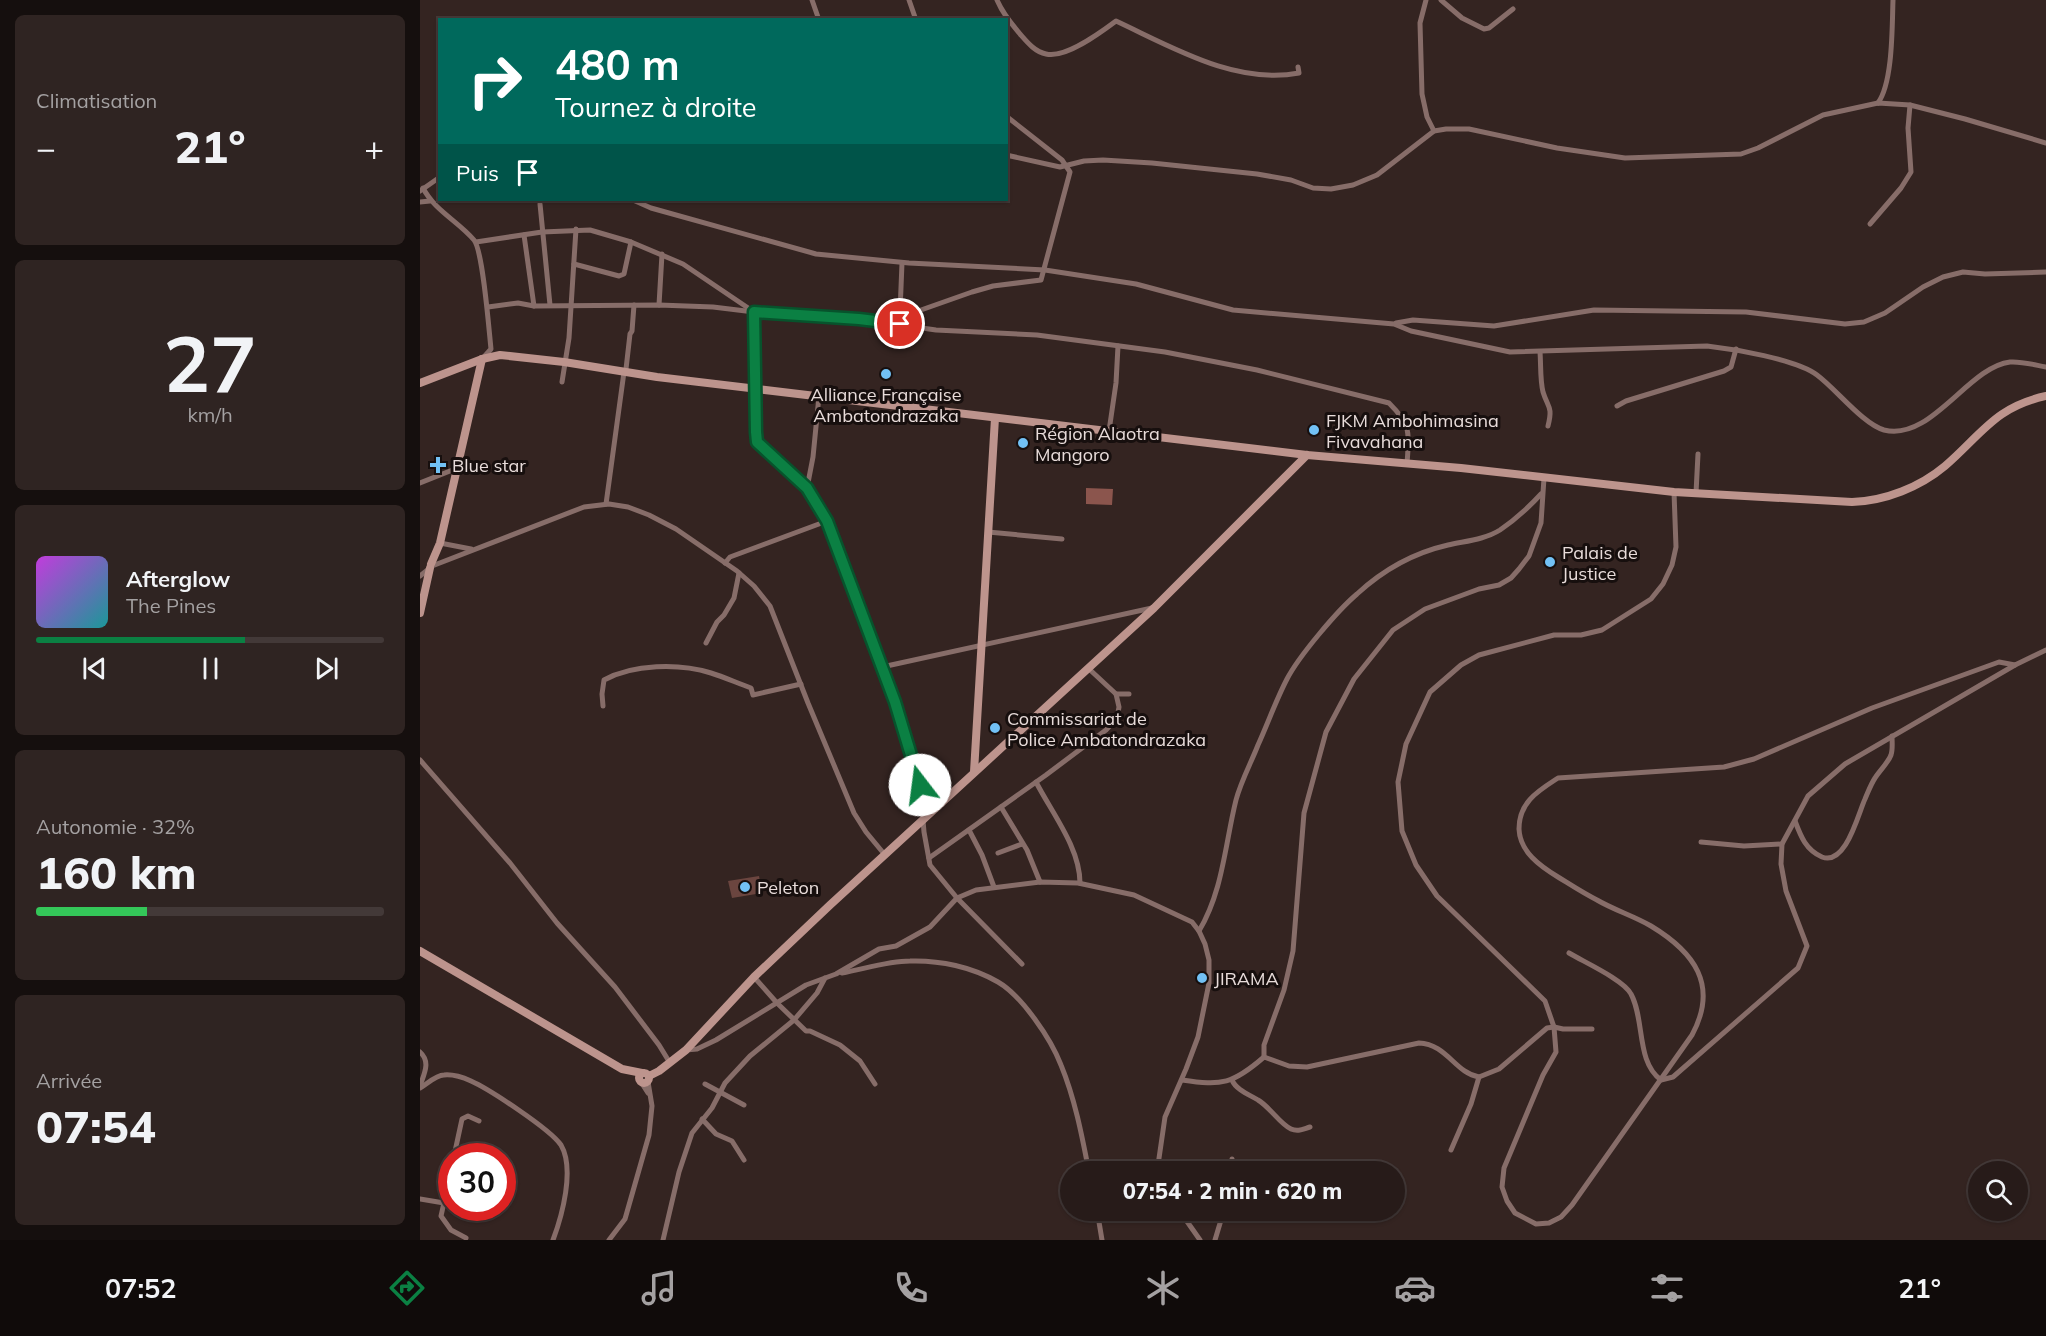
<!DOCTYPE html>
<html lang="fr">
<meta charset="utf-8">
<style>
:root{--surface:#271b19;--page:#2f2422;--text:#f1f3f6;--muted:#a4a1a2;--line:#433938;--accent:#0b8043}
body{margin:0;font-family:Mulish,sans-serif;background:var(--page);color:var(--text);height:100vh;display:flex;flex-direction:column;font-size:22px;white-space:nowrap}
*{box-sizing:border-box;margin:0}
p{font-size:20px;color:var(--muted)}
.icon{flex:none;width:33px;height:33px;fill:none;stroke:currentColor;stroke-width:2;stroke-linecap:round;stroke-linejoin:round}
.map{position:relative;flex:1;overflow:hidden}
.drawer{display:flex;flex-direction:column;gap:15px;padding:15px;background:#150f0e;width:420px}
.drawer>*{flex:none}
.top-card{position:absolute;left:18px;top:18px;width:570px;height:183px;border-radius:0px;box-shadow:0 2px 4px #0004,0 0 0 2px var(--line);background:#00695c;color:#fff;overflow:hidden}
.tools{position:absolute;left:1548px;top:1161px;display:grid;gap:12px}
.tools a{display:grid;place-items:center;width:60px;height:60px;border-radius:50%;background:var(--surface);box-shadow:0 2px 4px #0004,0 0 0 2px var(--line);font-size:30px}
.speed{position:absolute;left:18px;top:1143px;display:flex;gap:12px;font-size:30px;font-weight:700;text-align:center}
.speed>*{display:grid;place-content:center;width:78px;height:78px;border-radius:50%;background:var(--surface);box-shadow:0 2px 4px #0004,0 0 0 2px var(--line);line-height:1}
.speed .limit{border:9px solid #d22;background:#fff;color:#111}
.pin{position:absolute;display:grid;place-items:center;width:51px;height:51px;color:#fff;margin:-26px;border:3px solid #fff;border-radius:50%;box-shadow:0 2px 6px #0007}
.me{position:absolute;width:66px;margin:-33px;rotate:345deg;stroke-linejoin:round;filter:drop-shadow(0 0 4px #0008)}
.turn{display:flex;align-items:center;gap:21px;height:126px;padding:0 18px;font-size:27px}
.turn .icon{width:78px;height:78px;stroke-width:2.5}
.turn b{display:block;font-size:42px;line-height:51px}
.then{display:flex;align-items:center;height:57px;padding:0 18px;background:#0003;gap:12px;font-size:22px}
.big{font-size:45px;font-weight:800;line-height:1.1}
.drawer .tile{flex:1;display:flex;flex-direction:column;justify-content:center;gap:9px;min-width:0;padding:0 21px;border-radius:9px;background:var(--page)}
.drawer .dial{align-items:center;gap:0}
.dial b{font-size:78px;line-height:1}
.song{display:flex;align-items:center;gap:18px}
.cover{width:72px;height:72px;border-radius:9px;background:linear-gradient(135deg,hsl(290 70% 55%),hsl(180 70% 35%))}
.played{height:6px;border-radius:3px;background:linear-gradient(90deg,var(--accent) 60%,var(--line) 60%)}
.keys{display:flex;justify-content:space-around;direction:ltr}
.heat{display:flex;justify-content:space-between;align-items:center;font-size:33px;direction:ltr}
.charge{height:9px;border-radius:4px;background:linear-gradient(90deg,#34c759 32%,var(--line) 0)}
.trip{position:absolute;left:640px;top:1161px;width:345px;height:60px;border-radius:30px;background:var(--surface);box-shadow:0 2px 4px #0004,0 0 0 2px var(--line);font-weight:800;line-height:60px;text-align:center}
.tabs{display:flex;height:96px;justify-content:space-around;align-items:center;background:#100b0a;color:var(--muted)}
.tabs .icon{width:42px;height:42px}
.tabs .current{color:var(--accent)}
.tabs b{font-size:27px;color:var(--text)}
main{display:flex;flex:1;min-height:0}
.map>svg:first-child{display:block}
.green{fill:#6b453f}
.water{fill:#8b554d}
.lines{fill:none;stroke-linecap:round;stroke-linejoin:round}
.street{stroke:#876d69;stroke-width:5}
.secondary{stroke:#bd948d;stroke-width:8}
.route-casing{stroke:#07532c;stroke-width:15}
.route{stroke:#0b8043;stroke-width:10}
.poi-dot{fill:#72c1f5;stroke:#170f0e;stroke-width:2}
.labels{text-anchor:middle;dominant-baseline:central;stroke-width:6;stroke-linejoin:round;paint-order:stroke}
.poi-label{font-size:18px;fill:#e8dcda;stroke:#170f0e;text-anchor:start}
</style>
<main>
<section class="drawer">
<div class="tile"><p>Climatisation</p>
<div class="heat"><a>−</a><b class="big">21°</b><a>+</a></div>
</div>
<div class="tile dial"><b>27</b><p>km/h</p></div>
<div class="tile">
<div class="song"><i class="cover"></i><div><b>Afterglow</b><p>The Pines</p></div></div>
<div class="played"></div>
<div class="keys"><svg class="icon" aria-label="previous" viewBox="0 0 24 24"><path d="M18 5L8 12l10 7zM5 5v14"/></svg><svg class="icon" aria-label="pause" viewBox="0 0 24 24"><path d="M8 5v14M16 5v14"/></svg><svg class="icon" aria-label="next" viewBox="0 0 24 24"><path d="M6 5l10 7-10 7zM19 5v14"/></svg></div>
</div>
<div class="tile"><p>Autonomie · 32%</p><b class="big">160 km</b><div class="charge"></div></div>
<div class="tile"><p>Arrivée</p><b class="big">07:54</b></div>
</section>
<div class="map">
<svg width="1626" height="1240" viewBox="0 0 1626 1240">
<rect width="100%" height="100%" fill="#342421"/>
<path class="green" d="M339 876 342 893 312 898 308 881Z"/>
<path class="water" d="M666 488 693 489 692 505 666 504Z"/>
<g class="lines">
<g class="street">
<path d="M392 0 399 20"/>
<path d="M489 0 496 20"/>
<path d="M577 0C583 14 591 23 600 34 607 42 615 52 626 54 645 59 680 33 696 21 752 47 815 85 879 73L878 67"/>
<path d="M1006 0 1000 23 1002 94 1007 117 1014 131"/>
<path d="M1021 0 1042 18 1064 29 1069 28 1093 9"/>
<path d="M1458 103C1473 82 1472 27 1473 0"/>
<path d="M586 155 640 167 664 161 683 160 732 163 837 174 871 180 893 188 911 189 933 185 957 175 1014 131 1026 129H1049L1137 148 1205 158 1321 154 1338 148 1403 115 1458 103 1490 105 1545 119 1626 143"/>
<path d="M3 188C15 211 38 221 54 240 63 251 69 331 71 349L63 358"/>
<path d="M0 191 20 177"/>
<path d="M213 200 231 208 396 254 489 263 625 270 716 284 813 310 974 324 991 331 1090 352 1287 346C1313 349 1376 359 1397 375 1416 389 1443 424 1464 430 1511 442 1548 367 1590 362 1601 361 1615 365 1626 367"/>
<path d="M0 202 10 201"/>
<path d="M120 204 130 305"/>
<path d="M1450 224 1481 188 1491 172 1488 128 1490 105"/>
<path d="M104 235 114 306"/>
<path d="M56 242 122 232 170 230 211 242 263 264 334 312 337 442 387 488"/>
<path d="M482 263 480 312 483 318"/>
<path d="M154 264 199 276 204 274 211 242"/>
<path d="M239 305 242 254"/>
<path d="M68 307 98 303 114 306 239 305 293 307 334 312 439 319 516 330 617 335 745 352 837 370 969 403C992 426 989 433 987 464"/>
<path d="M976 323 993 320 1074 326 1174 310 1326 312 1425 324 1444 322 1465 313 1503 287 1523 277 1543 272 1565 274 1626 272"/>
<path d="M480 324 484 316 552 292 573 286 621 280 650 172 642 160 586 116"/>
<path d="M1120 352C1121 365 1120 380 1123 392 1128 408 1133 406 1128 426"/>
<path d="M142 382 149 338 156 229"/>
<path d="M399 396 393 457 387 488 407 521 475 702 489 745 500 785 504 832 510 865 537 898 602 964"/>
<path d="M1197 406 1206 401 1304 371 1311 367 1316 349"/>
<path d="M689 431 696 383 698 346"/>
<path d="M0 483 35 469"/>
<path d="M1254 492 1256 547 1252 565 1243 584 1231 599 1182 630 1161 635H1134L1059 655 1041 665 1010 692 986 744 978 782 982 831 996 865 1017 896 1125 1001 1134 1027 1136 1052 1123 1075 1084 1168 1082 1187 1087 1201 1095 1213 1116 1224 1129 1223 1141 1217 1152 1205 1272 1035C1299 985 1274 952 1231 926 1214 916 1194 910 1177 900 1163 893 1151 885 1138 877 1120 866 1100 852 1099 829 1099 802 1118 791 1138 778L1304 767 1334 759 1452 708 1579 662 1595 665 1626 650"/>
<path d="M1276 493 1278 454"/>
<path d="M186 504 204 372 206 369 210 334 212 331 214 305"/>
<path d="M568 532 642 539"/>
<path d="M20 543 51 549"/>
<path d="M305 563 310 557 407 521"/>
<path d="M12 566 164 507 189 504 208 507 229 515 256 529 317 571 334 586 350 606 388 703 434 813 446 832 465 855"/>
<path d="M0 576 10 568"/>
<path d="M286 643 297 622 304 615 314 598 319 573"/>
<path d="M462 667 732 608"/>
<path d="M668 668 696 694H709"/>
<path d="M183 706 182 694 184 680C213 664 259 663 291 673 304 677 317 683 331 688L333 695 381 684"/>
<path d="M0 760 90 863 137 923 195 987 239 1045 250 1063"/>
<path d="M616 782C632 813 660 848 660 883"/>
<path d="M581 807 607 850 620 882"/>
<path d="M1375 821C1381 837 1386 850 1402 857 1426 866 1438 814 1445 799 1448 792 1451 784 1455 778 1460 770 1468 763 1471 755 1473 749 1472 742 1472 736"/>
<path d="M549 830 562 855 574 887"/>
<path d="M1281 842 1324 846 1362 844"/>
<path d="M578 853 602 844"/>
<path d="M509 858 626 775 686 730 697 718 699 707 696 694"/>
<path d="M779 931C803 891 805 844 816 800 821 781 831 763 838 745 848 723 856 700 867 679 879 656 917 611 937 594 963 570 993 553 1028 545 1045 541 1064 540 1080 530 1095 520 1109 507 1121 494"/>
<path d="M1149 953C1164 962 1204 980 1211 994 1225 1020 1216 1062 1241 1080L1253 1077 1378 968 1387 946 1366 891 1361 864 1362 844 1388 796 1425 764 1595 665"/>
<path d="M422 973C444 969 468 961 490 961 520 960 552 967 578 982 602 996 631 1039 641 1065 655 1099 662 1136 669 1172"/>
<path d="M334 977 357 1003 386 1031H390L420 1045 440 1061 455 1084"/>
<path d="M266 1050 277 1049 296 1040 386 985 416 974 459 949 476 946 510 927 537 898 556 890 620 882 658 883 714 895 772 922 779 931 785 944 789 960V983L778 1037 766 1069 745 1117 737 1172"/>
<path d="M0 1052C11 1062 4 1074 0 1086"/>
<path d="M844 1057V1045L864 990 873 951 884 813 906 732 934 679 973 630 1005 609 1059 589 1079 585 1091 578 1099 569 1109 556 1121 523 1124 478"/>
<path d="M844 1057 869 1066 887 1067 999 1043C1027 1044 1035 1073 1059 1077L1079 1069 1127 1028 1134 1027 1143 1029H1172"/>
<path d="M762 1080C802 1086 813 1084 844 1057"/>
<path d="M812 1080C816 1090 830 1095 838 1100 850 1107 860 1124 871 1129 878 1132 883 1129 890 1127"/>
<path d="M221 1082 228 1093"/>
<path d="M285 1084 324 1105"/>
<path d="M0 1088C7 1084 16 1075 24 1075 34 1074 42 1077 51 1081 69 1089 130 1129 141 1145 155 1169 142 1216 133 1240"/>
<path d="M282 1119 296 1134 312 1141 324 1160"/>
<path d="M1031 1150 1051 1104 1059 1077"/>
<path d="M34 1156 42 1119 48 1116 59 1121"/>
<path d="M812 1159V1172"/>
<path d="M32 1167 21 1216 31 1230 46 1238"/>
<path d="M0 1199 24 1203"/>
<path d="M677 1210 682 1240"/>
<path d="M759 1210 780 1240"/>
<path d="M189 1240 205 1219 229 1135 232 1106 228 1082"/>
<path d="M243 1240 259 1172 272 1133 292 1108 305 1083 330 1056 374 1020 397 993 405 978"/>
<path d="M795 1240 804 1210"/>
</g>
<g class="secondary">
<path d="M0 383 62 359 80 355 144 362 237 377 887 455 1041 468 1254 492 1432 502C1465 501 1500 487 1525 466 1562 434 1575 407 1626 396"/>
<path d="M11 564 20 543 62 359"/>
<path d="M0 613 10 568"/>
<path d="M554 772 575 418"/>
<path d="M0 951 202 1069 222 1073"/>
<circle cx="224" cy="1078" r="5"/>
<path d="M229 1076 239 1071 266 1050 334 977 410 905 734 608 887 455"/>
</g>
</g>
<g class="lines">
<defs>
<path id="route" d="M480 324 439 319 334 312 336 432 337 442 387 488 407 521 475 702 500 785"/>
</defs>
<use href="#route" class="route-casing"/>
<use href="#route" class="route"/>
</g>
<g class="poi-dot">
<circle cx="466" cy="374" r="6"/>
<circle cx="894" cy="430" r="6"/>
<circle cx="603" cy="443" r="6"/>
<path d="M15 456h6v6h6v6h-6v6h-6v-6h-6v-6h6z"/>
<circle cx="1130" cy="562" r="6"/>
<circle cx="575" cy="728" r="6"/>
<circle cx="325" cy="887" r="6"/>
<circle cx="782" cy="978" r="6"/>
</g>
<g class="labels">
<g class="poi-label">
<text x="466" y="394" text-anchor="middle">Alliance Française<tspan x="466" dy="21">Ambatondrazaka</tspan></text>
<text x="906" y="420">FJKM Ambohimasina<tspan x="906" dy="21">Fivavahana</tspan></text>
<text x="615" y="433">Région Alaotra<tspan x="615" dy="21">Mangoro</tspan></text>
<text x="32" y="465">Blue star</text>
<text x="1142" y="552">Palais de<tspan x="1142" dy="21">Justice</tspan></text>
<text x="587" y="718">Commissariat de<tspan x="587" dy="21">Police Ambatondrazaka</tspan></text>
<text x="337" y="887">Peleton</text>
<text x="794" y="978">JIRAMA</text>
</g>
</g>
</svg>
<div class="tools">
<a><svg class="icon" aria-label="search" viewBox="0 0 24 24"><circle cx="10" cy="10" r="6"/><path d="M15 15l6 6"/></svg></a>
</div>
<div class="speed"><div class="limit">30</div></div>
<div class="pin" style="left:480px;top:324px;background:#d93025"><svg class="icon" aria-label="arrive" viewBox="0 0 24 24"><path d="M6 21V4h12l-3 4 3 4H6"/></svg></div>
<svg class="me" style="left:500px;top:785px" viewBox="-20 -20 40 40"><circle r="19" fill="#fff"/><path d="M0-13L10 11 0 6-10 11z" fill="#0b8043"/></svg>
<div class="trip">07:54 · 2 min · 620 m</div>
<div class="top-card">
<div class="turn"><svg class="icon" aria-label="right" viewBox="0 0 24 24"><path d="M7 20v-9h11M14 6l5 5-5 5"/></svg><div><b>480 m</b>Tournez à droite</div></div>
<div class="then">Puis<svg class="icon" aria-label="arrive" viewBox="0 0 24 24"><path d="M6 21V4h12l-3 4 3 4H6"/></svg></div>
</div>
</div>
</main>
<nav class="tabs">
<b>07:52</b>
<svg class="icon current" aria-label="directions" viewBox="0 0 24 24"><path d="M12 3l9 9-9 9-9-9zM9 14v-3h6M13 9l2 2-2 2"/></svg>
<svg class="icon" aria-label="music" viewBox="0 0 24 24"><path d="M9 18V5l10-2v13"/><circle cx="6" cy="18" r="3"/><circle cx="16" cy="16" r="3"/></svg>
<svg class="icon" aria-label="phone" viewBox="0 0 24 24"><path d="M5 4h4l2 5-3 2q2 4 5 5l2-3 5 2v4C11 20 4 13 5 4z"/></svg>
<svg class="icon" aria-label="climate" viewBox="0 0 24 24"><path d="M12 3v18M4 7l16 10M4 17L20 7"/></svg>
<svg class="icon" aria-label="car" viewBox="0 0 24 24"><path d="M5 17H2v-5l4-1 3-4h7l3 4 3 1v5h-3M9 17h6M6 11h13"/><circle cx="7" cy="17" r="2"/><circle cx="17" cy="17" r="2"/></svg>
<svg class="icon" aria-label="filters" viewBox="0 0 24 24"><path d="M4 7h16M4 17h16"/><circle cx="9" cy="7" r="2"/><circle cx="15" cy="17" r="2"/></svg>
<b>21°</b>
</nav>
